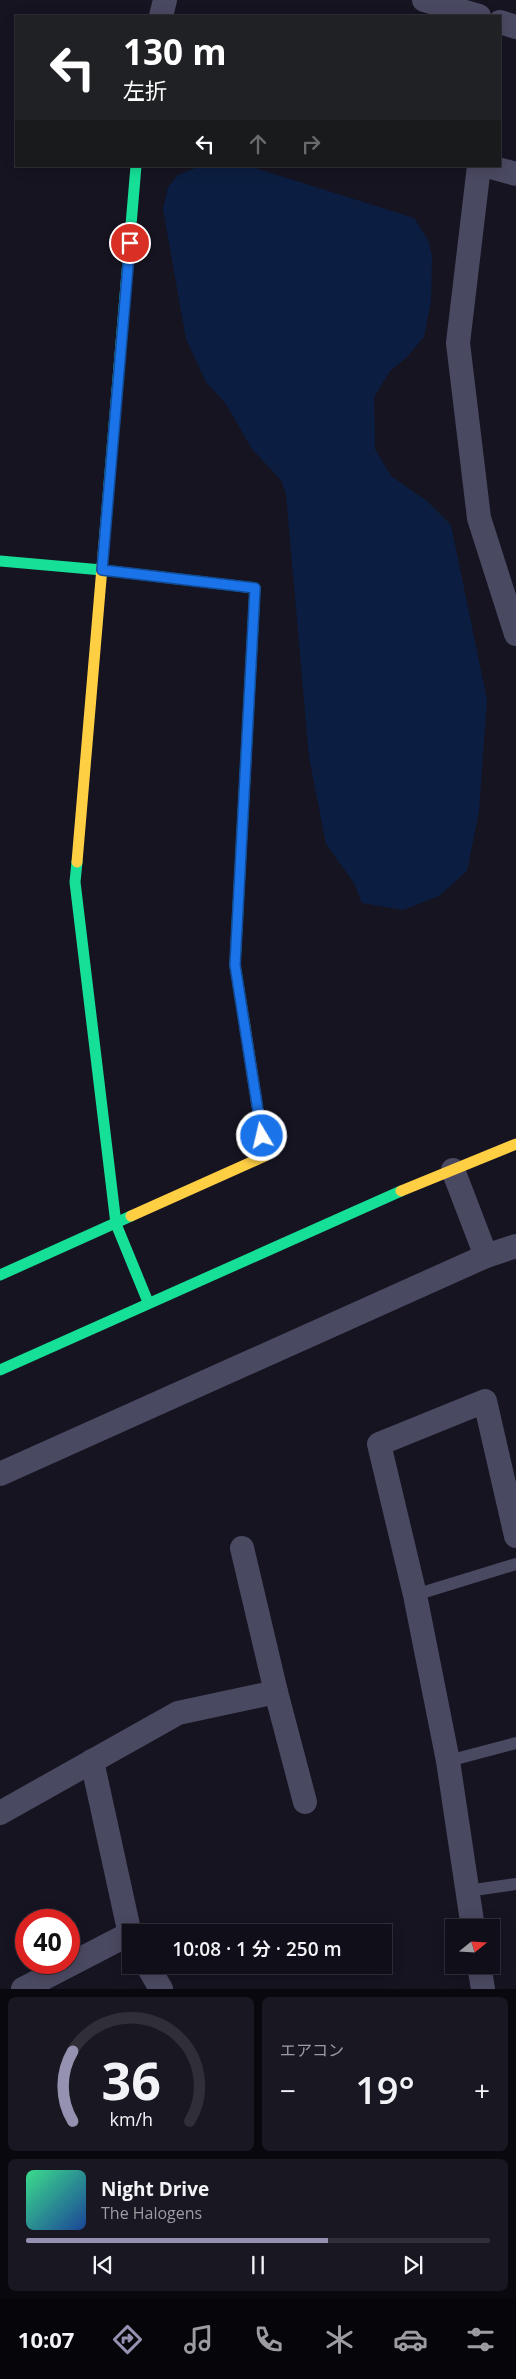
<!DOCTYPE html>
<html lang="ja">
<meta charset="utf-8">
<style>
:root{--surface:#100f19;--page:#191822;--text:#f1f3f6;--muted:#9c9ca2;--line:#302f38;--accent:#9591b1}
body{margin:0;font-family:"Open Sans","Noto Sans JP",sans-serif;background:var(--page);color:var(--text);height:100vh;display:flex;flex-direction:column;font-size:19px;white-space:nowrap}
*{box-sizing:border-box;margin:0}
p{font-size:16px;color:var(--muted)}
.icon{flex:none;width:28px;height:28px;fill:none;stroke:currentColor;stroke-width:2;stroke-linecap:round;stroke-linejoin:round}
.map{position:relative;height:1989px;overflow:hidden}
.side{display:flex;flex-direction:column;gap:8px;padding:8px;background:#09080e;flex:1}
.side>*{flex:none}
.top-card{position:absolute;left:15px;top:15px;width:486px;height:152px;border-radius:0px;box-shadow:0 2px 12px #0003,0 0 0 1px var(--line);background:#202124;color:#fff;overflow:hidden}
.needle{width:32px;rotate:72deg}
.fabs{position:absolute;left:445px;top:1919px;display:grid;gap:10px}
.fabs a{display:grid;place-items:center;width:55px;height:55px;border-radius:0px;background:var(--surface);box-shadow:0 2px 12px #0003,0 0 0 1px var(--line);font-size:25px}
.speed{position:absolute;left:15px;top:1909px;display:flex;gap:10px;font-size:25px;font-weight:700;text-align:center}
.speed>*{display:grid;place-content:center;width:65px;height:65px;border-radius:50%;background:var(--surface);box-shadow:0 2px 12px #0003,0 0 0 1px var(--line);line-height:1}
.speed .limit{border:8px solid #d22;background:#fff;color:#111}
.pin{position:absolute;display:grid;place-items:center;width:42px;height:42px;color:#fff;margin:-21px;border:2px solid #fff;border-radius:50%;box-shadow:0 1px 5px #0007}
.me{position:absolute;width:55px;margin:-28px;rotate:351deg;stroke-linejoin:round;filter:drop-shadow(0 0 4px #0008)}
.turn{display:flex;align-items:center;gap:18px;height:105px;padding:0 25px;font-size:22px}
.turn .icon{width:65px;height:65px;stroke-width:2.5}
.turn b{display:block;font-size:35px;line-height:42px}
.lanes{display:flex;align-items:center;height:48px;padding:0 25px;background:#0003;justify-content:center;gap:25px;direction:ltr}
.lanes .off{opacity:.35}
.big{font-size:38px;font-weight:600;line-height:1.1}
.side .widget{flex:1;display:flex;flex-direction:column;justify-content:center;gap:8px;min-width:0;padding:0 18px;border-radius:8px;background:var(--page)}
.side .dial{align-items:center;gap:0}
.dial svg{height:130px;overflow:visible;fill:none;stroke:var(--line);stroke-width:7;stroke-linecap:round;text-anchor:middle}
.dial text{fill:var(--text);stroke:none}
.song{display:flex;align-items:center;gap:15px}
.cover{width:60px;height:60px;border-radius:8px;background:linear-gradient(135deg,hsl(150 70% 55%),hsl(220 70% 35%))}
.played{height:5px;border-radius:2px;background:linear-gradient(90deg,var(--accent) 65%,var(--line) 65%)}
.keys{display:flex;justify-content:space-around;direction:ltr}
.heat{display:flex;justify-content:space-between;align-items:center;font-size:28px;direction:ltr}
.side .tiles{flex:1;display:grid;gap:8px;grid-template-columns:1fr 1fr}
.widget:last-child{grid-column:span 2}
.trip{position:absolute;left:122px;top:1924px;width:270px;height:50px;border-radius:0px;background:var(--surface);box-shadow:0 2px 12px #0003,0 0 0 1px var(--line);font-weight:600;line-height:50px;text-align:center}
.tab-bar{display:flex;height:80px;justify-content:space-around;align-items:center;background:#06060a;color:var(--muted)}
.tab-bar .icon{width:35px;height:35px}
.tab-bar .selected{color:var(--accent)}
.tab-bar b{font-size:22px;color:var(--text)}
.map>svg:first-child{display:block}
.water{fill:#0b1e41}
.lines{fill:none;stroke-linecap:round;stroke-linejoin:round}
.lane{stroke:#4a4962;stroke-width:12}
.street{stroke:#4a4962;stroke-width:24}
.fast{stroke:#16e098;stroke-width:11}
.slow{stroke:#ffcf43;stroke-width:11}
.route-casing{stroke:#114b97;stroke-width:12}
.route{stroke:#1a73e8;stroke-width:9}
</style>
<div class="map">
<svg width="516" height="1989" viewBox="0 0 516 1989">
<rect width="100%" height="100%" fill="#161421"/>
<path class="water" d="M198 167 255 168 414 218 428 240 432 256 431 301 424 337 407 357 390 371 374 397 375 449 391 476 427 501 451 525 487 700 479 811 467 871 439 896 403 910 362 903 354 883 326 844 309 757 286 494 281 480 252 449 226 404 206 382 186 339 163 209 168 187 178 175Z"/>
<g class="lines">
<g class="lane">
<path d="M415 1595 516 1564"/>
<path d="M448 1761 516 1743"/>
<path d="M467 1891 516 1884"/>
</g>
<g class="street">
<path d="M424 0 479 16"/>
<path d="M161 16 165 0"/>
<path d="M500 22 516 27"/>
<path d="M479 166 458 343 479 518 516 634"/>
<path d="M487 166 516 174"/>
<path d="M453 1170 486 1256"/>
<path d="M0 1474 486 1256 516 1246"/>
<path d="M276 1692 305 1802"/>
<path d="M92 1761 131 1939"/>
<path d="M0 1813 178 1713 276 1692 242 1548"/>
<path d="M473 1928 448 1761 415 1595 379 1444 485 1401 516 1536"/>
<path d="M147 1965 161 1989"/>
<path d="M479 1965 483 1989"/>
<path d="M23 1989 129 1934"/>
</g>
<g class="fast">
<path d="M105 532 136 166"/>
<path d="M0 561 102 570 255 588 235 965 244 1021"/>
<path d="M77 862 75 882 116 1224 148 1302"/>
<path d="M0 1275 131 1216"/>
<path d="M0 1370 401 1191"/>
</g>
<g class="slow">
<path d="M77 862 105 532"/>
<path d="M401 1191 516 1144"/>
<path d="M131 1216 265 1156 244 1021"/>
</g>
</g>
<g class="lines">
<defs>
<path id="route" d="M130 243 102 570 255 588 235 965 262 1136"/>
</defs>
<use href="#route" class="route-casing"/>
<use href="#route" class="route"/>
</g>
</svg>
<div class="fabs">
<a><svg class="needle" viewBox="-14 -14 28 28"><path d="M0-13l5 13h-10z" fill="#e53935"/><path d="M0 13l5-13h-10z" fill="#9c9ca2"/></svg></a>
</div>
<div class="speed"><div class="limit">40</div></div>
<div class="pin" style="left:130px;top:243px;background:#d93025"><svg class="icon" aria-label="arrive" viewBox="0 0 24 24"><path d="M6 21V4h12l-3 4 3 4H6"/></svg></div>
<svg class="me" style="left:262px;top:1136px" viewBox="-20 -20 40 40"><circle r="17" fill="#1a73e8" stroke="#fff" stroke-width="3"/><path d="M0-11L8 9 0 5-8 9z" fill="#fff"/></svg>
<div class="trip">10:08 · 1 分 · 250 m</div>
<div class="top-card">
<div class="turn"><svg class="icon" aria-label="left" viewBox="0 0 24 24"><path d="M17 20v-9H6M10 6l-5 5 5 5"/></svg><div><b>130 m</b>左折</div></div>
<div class="lanes"><svg class="icon" aria-label="left" viewBox="0 0 24 24"><path d="M17 20v-9H6M10 6l-5 5 5 5"/></svg><svg class="icon off" aria-label="ahead" viewBox="0 0 24 24"><path d="M12 20V5M6 11l6-6 6 6"/></svg><svg class="icon off" aria-label="right" viewBox="0 0 24 24"><path d="M7 20v-9h11M14 6l5 5-5 5"/></svg></div>
</div>
</div>
<section class="side">
<div class="tiles">
<div class="widget dial"><svg viewBox="0 0 100 80">
<path d="M14 69A42 42 0 1 1 86 69"/>
<path d="M14 69A42 42 0 0 1 14 26" stroke="#9591b1"/>
<text x="50" y="56" font-size="32" font-weight="700">36</text>
<text x="50" y="72" font-size="11">km/h</text>
</svg></div>
<div class="widget"><p>エアコン</p>
<div class="heat"><a>−</a><b class="big">19°</b><a>+</a></div>
</div>
<div class="widget">
<div class="song"><i class="cover"></i><div><b>Night Drive</b><p>The Halogens</p></div></div>
<div class="played"></div>
<div class="keys"><svg class="icon" aria-label="previous" viewBox="0 0 24 24"><path d="M18 5L8 12l10 7zM5 5v14"/></svg><svg class="icon" aria-label="pause" viewBox="0 0 24 24"><path d="M8 5v14M16 5v14"/></svg><svg class="icon" aria-label="next" viewBox="0 0 24 24"><path d="M6 5l10 7-10 7zM19 5v14"/></svg></div>
</div>
</div>
</section>
<nav class="tab-bar">
<b>10:07</b>
<svg class="icon selected" aria-label="directions" viewBox="0 0 24 24"><path d="M12 3l9 9-9 9-9-9zM9 14v-3h6M13 9l2 2-2 2"/></svg>
<svg class="icon" aria-label="music" viewBox="0 0 24 24"><path d="M9 18V5l10-2v13"/><circle cx="6" cy="18" r="3"/><circle cx="16" cy="16" r="3"/></svg>
<svg class="icon" aria-label="phone" viewBox="0 0 24 24"><path d="M5 4h4l2 5-3 2q2 4 5 5l2-3 5 2v4C11 20 4 13 5 4z"/></svg>
<svg class="icon" aria-label="climate" viewBox="0 0 24 24"><path d="M12 3v18M4 7l16 10M4 17L20 7"/></svg>
<svg class="icon" aria-label="car" viewBox="0 0 24 24"><path d="M5 17H2v-5l4-1 3-4h7l3 4 3 1v5h-3M9 17h6M6 11h13"/><circle cx="7" cy="17" r="2"/><circle cx="17" cy="17" r="2"/></svg>
<svg class="icon" aria-label="filters" viewBox="0 0 24 24"><path d="M4 7h16M4 17h16"/><circle cx="9" cy="7" r="2"/><circle cx="15" cy="17" r="2"/></svg>
</nav>
